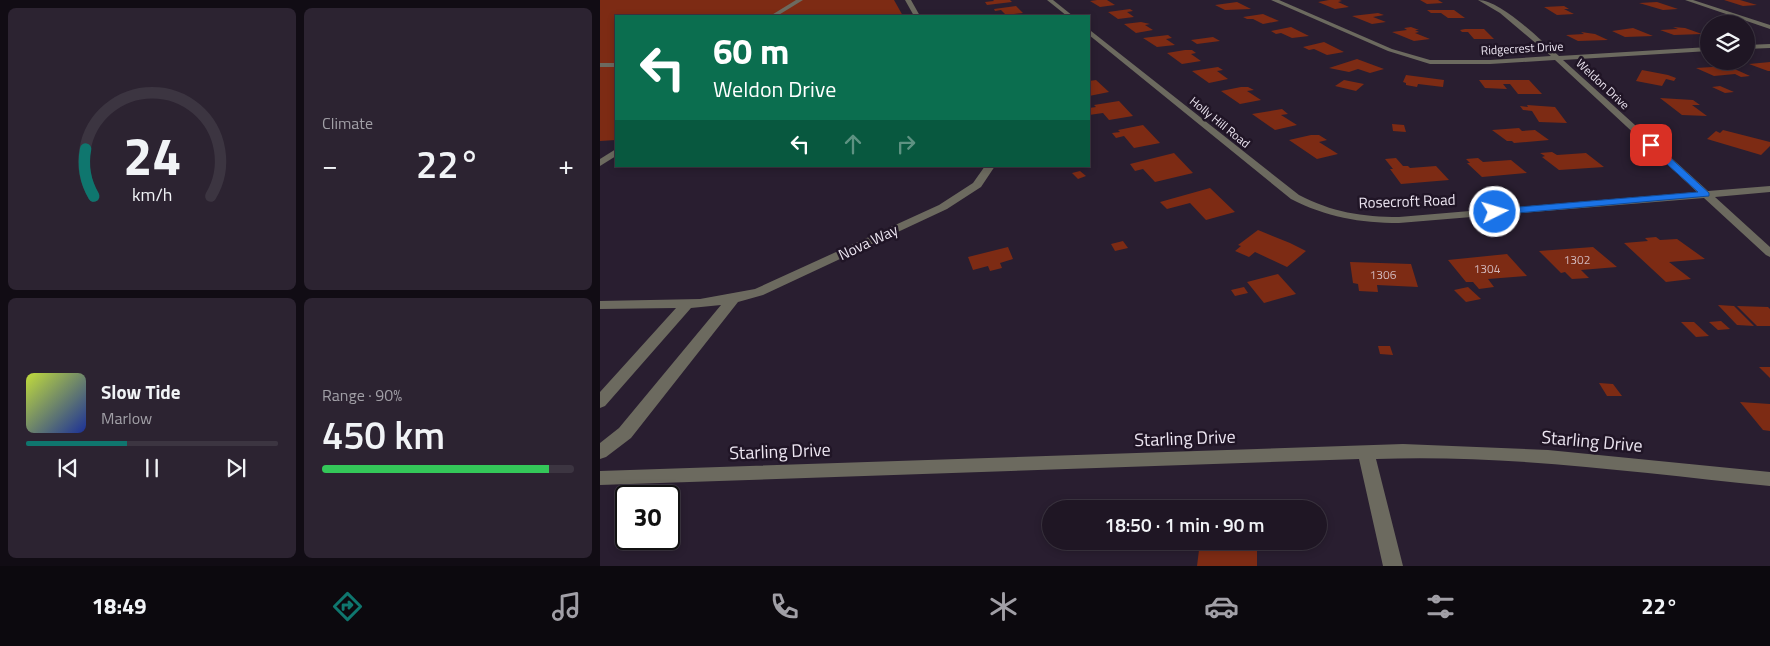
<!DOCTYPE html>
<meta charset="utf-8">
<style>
:root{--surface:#1f1624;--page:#2c2331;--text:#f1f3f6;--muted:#a19fa6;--line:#3c3541;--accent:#0f766e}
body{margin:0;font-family:"Titillium Web",sans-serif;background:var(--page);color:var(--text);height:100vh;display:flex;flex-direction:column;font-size:19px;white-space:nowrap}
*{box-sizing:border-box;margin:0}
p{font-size:16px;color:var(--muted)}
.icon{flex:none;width:28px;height:28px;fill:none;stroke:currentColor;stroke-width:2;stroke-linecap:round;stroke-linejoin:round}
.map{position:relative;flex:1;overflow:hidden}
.details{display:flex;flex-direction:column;gap:8px;padding:8px;background:#110c14;width:600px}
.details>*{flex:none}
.banner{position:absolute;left:15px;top:15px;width:475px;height:152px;border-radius:0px;box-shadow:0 2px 8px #0003,0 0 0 1px var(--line);background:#0b6e4f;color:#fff;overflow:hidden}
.controls{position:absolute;left:1100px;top:15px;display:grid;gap:10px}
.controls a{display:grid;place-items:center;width:55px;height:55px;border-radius:50%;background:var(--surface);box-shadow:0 2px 8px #0003,0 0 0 1px var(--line);font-size:25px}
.speed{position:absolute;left:15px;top:485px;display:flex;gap:10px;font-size:25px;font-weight:700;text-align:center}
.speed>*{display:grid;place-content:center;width:65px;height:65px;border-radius:50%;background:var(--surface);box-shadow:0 2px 8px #0003,0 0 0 1px var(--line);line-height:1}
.speed .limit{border:2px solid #111;border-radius:8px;background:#fff;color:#111}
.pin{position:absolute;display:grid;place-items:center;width:42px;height:42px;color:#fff;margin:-21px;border-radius:10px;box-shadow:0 2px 8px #0006}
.me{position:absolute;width:55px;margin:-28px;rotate:85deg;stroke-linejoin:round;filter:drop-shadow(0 0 4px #0008)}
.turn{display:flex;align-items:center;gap:18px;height:105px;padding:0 15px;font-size:22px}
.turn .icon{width:65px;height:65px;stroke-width:2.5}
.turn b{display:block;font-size:35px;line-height:42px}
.lanes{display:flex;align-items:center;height:48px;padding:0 15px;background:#0003;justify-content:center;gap:25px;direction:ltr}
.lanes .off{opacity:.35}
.big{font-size:38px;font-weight:600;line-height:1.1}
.details .widget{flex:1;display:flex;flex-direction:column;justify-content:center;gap:8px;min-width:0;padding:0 18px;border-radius:8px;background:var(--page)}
.details .dial{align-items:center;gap:0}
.dial svg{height:130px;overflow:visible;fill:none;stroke:var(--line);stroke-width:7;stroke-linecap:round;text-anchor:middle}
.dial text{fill:var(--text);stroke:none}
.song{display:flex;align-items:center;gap:15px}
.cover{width:60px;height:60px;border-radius:8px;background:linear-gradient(135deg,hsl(70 70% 55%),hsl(230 70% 35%))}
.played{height:5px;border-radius:2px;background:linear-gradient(90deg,var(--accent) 40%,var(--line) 40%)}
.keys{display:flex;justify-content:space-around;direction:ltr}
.heat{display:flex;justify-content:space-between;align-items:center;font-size:28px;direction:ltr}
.charge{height:8px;border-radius:4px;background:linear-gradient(90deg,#34c759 90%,var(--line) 0)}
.details .tiles{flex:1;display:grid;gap:8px;grid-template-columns:repeat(2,1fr)}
.trip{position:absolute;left:442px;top:500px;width:285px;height:50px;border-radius:25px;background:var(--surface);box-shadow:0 2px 8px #0003,0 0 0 1px var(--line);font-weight:600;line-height:50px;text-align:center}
.tabs{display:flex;height:80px;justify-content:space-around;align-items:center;background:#0c090e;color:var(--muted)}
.tabs .icon{width:35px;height:35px}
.tabs .selected{color:var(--accent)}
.tabs b{font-size:22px;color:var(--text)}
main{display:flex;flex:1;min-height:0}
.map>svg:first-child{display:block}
.building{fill:#7d2b14}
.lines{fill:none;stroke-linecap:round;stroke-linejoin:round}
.minor{fill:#6c6a5f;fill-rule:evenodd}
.route{fill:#1a73e8;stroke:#114b97}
.labels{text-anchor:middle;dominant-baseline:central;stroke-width:5;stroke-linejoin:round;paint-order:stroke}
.far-street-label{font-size:12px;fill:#ece5f1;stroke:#201526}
.number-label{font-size:12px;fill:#d0b6ba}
.street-label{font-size:15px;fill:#ece5f1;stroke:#201526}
.near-street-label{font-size:18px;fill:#ece5f1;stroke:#201526}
</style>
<main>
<section class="details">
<div class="tiles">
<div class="widget dial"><svg viewBox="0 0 100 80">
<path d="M14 69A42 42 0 1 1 86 69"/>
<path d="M14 69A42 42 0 0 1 9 40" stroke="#0f766e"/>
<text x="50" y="56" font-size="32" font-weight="700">24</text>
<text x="50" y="72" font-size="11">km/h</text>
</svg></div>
<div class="widget"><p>Climate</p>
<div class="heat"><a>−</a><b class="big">22°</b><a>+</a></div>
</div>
<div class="widget">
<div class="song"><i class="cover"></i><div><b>Slow Tide</b><p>Marlow</p></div></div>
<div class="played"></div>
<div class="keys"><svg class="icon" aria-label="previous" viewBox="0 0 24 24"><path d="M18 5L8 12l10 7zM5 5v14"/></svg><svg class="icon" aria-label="pause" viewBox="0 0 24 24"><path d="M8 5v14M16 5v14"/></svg><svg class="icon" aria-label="next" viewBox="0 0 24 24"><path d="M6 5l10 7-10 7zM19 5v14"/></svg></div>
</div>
<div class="widget"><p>Range · 90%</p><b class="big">450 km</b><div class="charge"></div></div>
</div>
</section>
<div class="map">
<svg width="1170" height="566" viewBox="0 0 1170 566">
<rect width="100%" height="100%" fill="#291e30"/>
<g class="building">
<path d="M0 0H294L303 16H16V140L0 141Z"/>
<path d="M393 0H410L412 2 387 5 385 2 394 1Z"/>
<path d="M497 0H507L515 5 500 7 490 1Z"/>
<path d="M729 0H739L742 1 738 2 749 7 735 9 718 2Z"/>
<path d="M820 0H838L843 3 827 4Z"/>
<path d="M1124 0H1140L1157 5 1143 6Z"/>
<path d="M637 2 651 9 625 10 615 5Z"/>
<path d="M1057 2 1078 9 1063 10 1039 3Z"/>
<path d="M416 6 423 13 406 15 401 10 395 11 394 9Z"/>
<path d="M964 6 969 9H964L974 14 957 15 944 7Z"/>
<path d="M530 9 533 11 527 12 534 17 518 19 508 12Z"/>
<path d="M827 10H854L865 18H848L841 13H831Z"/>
<path d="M778 13 784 15 773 17 786 22 772 24 752 16Z"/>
<path d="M663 14 679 21 663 24 653 19H647L643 17Z"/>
<path d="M541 22 550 24 545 25 553 30 536 33 524 24Z"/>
<path d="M691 27 709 36 692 38 681 33 676 34 671 31Z"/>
<path d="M811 27 819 30H815L819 32 815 33 830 39 814 41 792 32 807 30 804 28Z"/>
<path d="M1073 27 1085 28 1102 34 1074 35 1060 30 1078 29Z"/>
<path d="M1033 28 1053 36 1025 37 1012 31Z"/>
<path d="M865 29H884L894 39H874L868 32H862L860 30Z"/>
<path d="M981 32 995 34 1008 40 978 41 966 35 984 34Z"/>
<path d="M568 35 572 38 566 39 575 45 557 47 543 38Z"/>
<path d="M613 37 620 41 597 44 591 40Z"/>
<path d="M724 42 744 52 727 55 714 49 709 50 703 47Z"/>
<path d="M585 50H592L596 53 591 54 601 61 582 64 567 53Z"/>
<path d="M757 59 784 69 770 73 758 69 749 72 729 68Z"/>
<path d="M1170 62V71H1168L1149 64Z"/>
<path d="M1128 66 1150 76 1141 77 1135 74 1114 76 1096 68Z"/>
<path d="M618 67 623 70 617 71 628 79 609 83 592 71Z"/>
<path d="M1042 70 1068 75 1076 78 1074 81 1066 79 1062 86 1036 81Z"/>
<path d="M806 75 844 80 843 87 818 84 817 87 806 85V83L803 82Z"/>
<path d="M496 80 509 92 489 96V81Z"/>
<path d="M744 80 764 84 756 91 735 86Z"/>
<path d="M879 80H929L942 94H918L910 84H903L907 89 885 88Z"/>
<path d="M1120 86 1134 92 1125 93 1112 87Z"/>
<path d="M641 87H648L654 90 647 91 661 100 640 104 621 91Z"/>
<path d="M1060 98 1093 100 1100 105H1092L1107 116 1082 115Z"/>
<path d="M519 101 533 116 509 120 503 113 489 115V108L496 107 494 105Z"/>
<path d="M927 105 955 107 967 123 939 122 932 111 923 110 920 106 928 107Z"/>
<path d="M682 109 688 114 681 115 697 125 675 130 652 114Z"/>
<path d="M792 124 804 125 806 132 793 131Z"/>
<path d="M543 125 560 143 534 148 524 136 516 138 512 133 520 132 518 130Z"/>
<path d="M919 128 922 131 935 130 949 140 914 143 912 141H907L892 130Z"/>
<path d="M1123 130 1170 142V146L1161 155 1107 139 1116 131 1120 133Z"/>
<path d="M711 135H719L727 140 719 142 738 154 717 159 689 140Z"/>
<path d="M952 152 957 155 986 153 1004 167 959 170 942 157 945 156 940 153Z"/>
<path d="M574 153 593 173 555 182 543 169 535 171 530 164Z"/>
<path d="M796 158 803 166H808L810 168 836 166 849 180 801 184 790 169H793L785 159Z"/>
<path d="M878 158 883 162 911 160 927 173 882 177 867 163H870L866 159Z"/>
<path d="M480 171 486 176 478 179 472 173Z"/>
<path d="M610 188 635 212 606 220 590 203 567 209 560 202Z"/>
<path d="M658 230 690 243 706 251 687 267 655 252 649 257 635 251 641 246 638 245Z"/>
<path d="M1056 237 1060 240 1077 239 1105 259 1069 262 1091 279 1066 282 1024 243 1048 241 1045 238Z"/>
<path d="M523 241 528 248 515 251 511 244Z"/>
<path d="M408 247 413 259 400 263 402 268 390 271 388 266 373 270 368 257Z"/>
<path d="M993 247 1017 267 981 270 989 278 972 279 965 272 961 273 939 251Z"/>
<path d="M907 254 927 276 888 279 894 287 879 289 873 282H866L848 260Z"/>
<path d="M750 262 811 264 818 287 777 285 778 292 759 291 758 284 753 283Z"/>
<path d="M678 274 696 294 664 303 647 282Z"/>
<path d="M644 287 648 293 635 296 631 290Z"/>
<path d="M868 287 881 299 866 302 854 290Z"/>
<path d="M1118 305 1134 306 1154 326 1137 325Z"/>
<path d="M1137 306 1168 307 1170 309V326H1157Z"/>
<path d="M1121 321 1130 329 1118 330 1109 322Z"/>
<path d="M1081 322H1094L1109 336 1096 337Z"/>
<path d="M778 346H790L793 355 780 354Z"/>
<path d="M1159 367H1170V378Z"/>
<path d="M999 383 1013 384 1022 396H1007Z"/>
<path d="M1140 402 1170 404V431L1163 430Z"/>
<path d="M600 542 657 549V566H597Z"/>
</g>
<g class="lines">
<g class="minor">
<path d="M196 0H203L177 16H170Z"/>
<path d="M305 0H311L320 16H314Z"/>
<path d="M447 0H453L473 16H467Z"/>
<path d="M671 0H679L792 49 830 60H890L951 56 900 13 878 0C901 0 941 41 959 56L1109 47V51L963 60 1108 191 1170 186V192L1115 197 1170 247V257L1166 255 1104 198 799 223C760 223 726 217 691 199L489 35V30L491 31 699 195C731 212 763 217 799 217L1097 192 955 60 890 64H830L788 51Z"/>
<path d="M1085 0H1093L1170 25V29Z"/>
<path d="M1170 44V48L1146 49V45Z"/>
<rect x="0" y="63" width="16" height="4"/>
<path d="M16 149V156L0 166V159Z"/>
<path d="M385 166H395L381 187 347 209 163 295 138 302 31 438 6 457 0 459V443L19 428 121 305 91 308 5 406 0 408V392L76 308 0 309V301L100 299 155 289 339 205 373 183Z"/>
<path d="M803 444 948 450 1170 472V486C1041 473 906 454 776 459L803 566H783L759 459 0 485V471Z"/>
</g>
</g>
<path class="route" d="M1048 143H1054L1109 193V196L895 215 890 212 895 209 1098 192 1048 147Z"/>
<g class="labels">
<g class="far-street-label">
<text transform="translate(922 48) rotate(-3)">Ridgecrest Drive</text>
<text transform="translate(1003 84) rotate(43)">Weldon Drive</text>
<text transform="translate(620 122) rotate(39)">Holly Hill Road</text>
</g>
<g class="number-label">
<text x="977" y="259">1302</text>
<text x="887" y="268">1304</text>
<text x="783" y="274">1306</text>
</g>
<g class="street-label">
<text transform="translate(807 201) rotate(-2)">Rosecroft Road</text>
<text transform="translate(268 242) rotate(-25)">Nova Way</text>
</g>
<g class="near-street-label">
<text transform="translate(585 438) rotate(-2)">Starling Drive</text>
<text transform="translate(992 441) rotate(5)">Starling Drive</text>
<text transform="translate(180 451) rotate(-2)">Starling Drive</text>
</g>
</g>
</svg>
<div class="controls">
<a><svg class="icon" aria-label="layers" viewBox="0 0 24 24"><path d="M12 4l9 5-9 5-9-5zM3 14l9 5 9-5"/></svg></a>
</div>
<div class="speed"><div class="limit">30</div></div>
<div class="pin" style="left:1051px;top:145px;background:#d93025"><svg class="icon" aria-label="arrive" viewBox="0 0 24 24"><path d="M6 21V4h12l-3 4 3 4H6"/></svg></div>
<svg class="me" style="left:895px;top:212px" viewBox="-20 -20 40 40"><circle r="17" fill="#1a73e8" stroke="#fff" stroke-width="3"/><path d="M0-11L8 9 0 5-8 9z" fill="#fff"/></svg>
<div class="trip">18:50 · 1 min · 90 m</div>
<div class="banner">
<div class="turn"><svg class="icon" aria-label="left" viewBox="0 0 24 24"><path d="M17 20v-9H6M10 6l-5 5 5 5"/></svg><div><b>60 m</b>Weldon Drive</div></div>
<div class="lanes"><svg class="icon" aria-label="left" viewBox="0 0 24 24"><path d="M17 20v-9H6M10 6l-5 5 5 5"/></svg><svg class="icon off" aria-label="ahead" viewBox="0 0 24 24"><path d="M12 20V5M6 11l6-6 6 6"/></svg><svg class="icon off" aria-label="right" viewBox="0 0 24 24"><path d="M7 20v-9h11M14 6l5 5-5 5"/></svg></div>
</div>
</div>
</main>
<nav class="tabs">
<b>18:49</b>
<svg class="icon selected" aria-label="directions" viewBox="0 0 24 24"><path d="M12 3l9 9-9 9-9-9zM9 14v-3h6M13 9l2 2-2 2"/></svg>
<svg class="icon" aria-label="music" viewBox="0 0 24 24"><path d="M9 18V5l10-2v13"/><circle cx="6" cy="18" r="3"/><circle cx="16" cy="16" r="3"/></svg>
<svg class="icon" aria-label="phone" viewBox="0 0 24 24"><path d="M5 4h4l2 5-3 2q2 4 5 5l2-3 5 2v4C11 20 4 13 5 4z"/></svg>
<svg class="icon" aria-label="climate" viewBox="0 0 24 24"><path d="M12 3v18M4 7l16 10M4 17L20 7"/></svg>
<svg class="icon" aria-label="car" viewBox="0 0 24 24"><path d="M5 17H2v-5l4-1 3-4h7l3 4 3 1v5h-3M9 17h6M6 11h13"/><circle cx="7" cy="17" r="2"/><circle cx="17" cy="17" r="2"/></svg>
<svg class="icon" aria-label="filters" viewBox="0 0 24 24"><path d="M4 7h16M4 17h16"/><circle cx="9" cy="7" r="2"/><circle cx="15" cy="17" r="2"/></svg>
<b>22°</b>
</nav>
